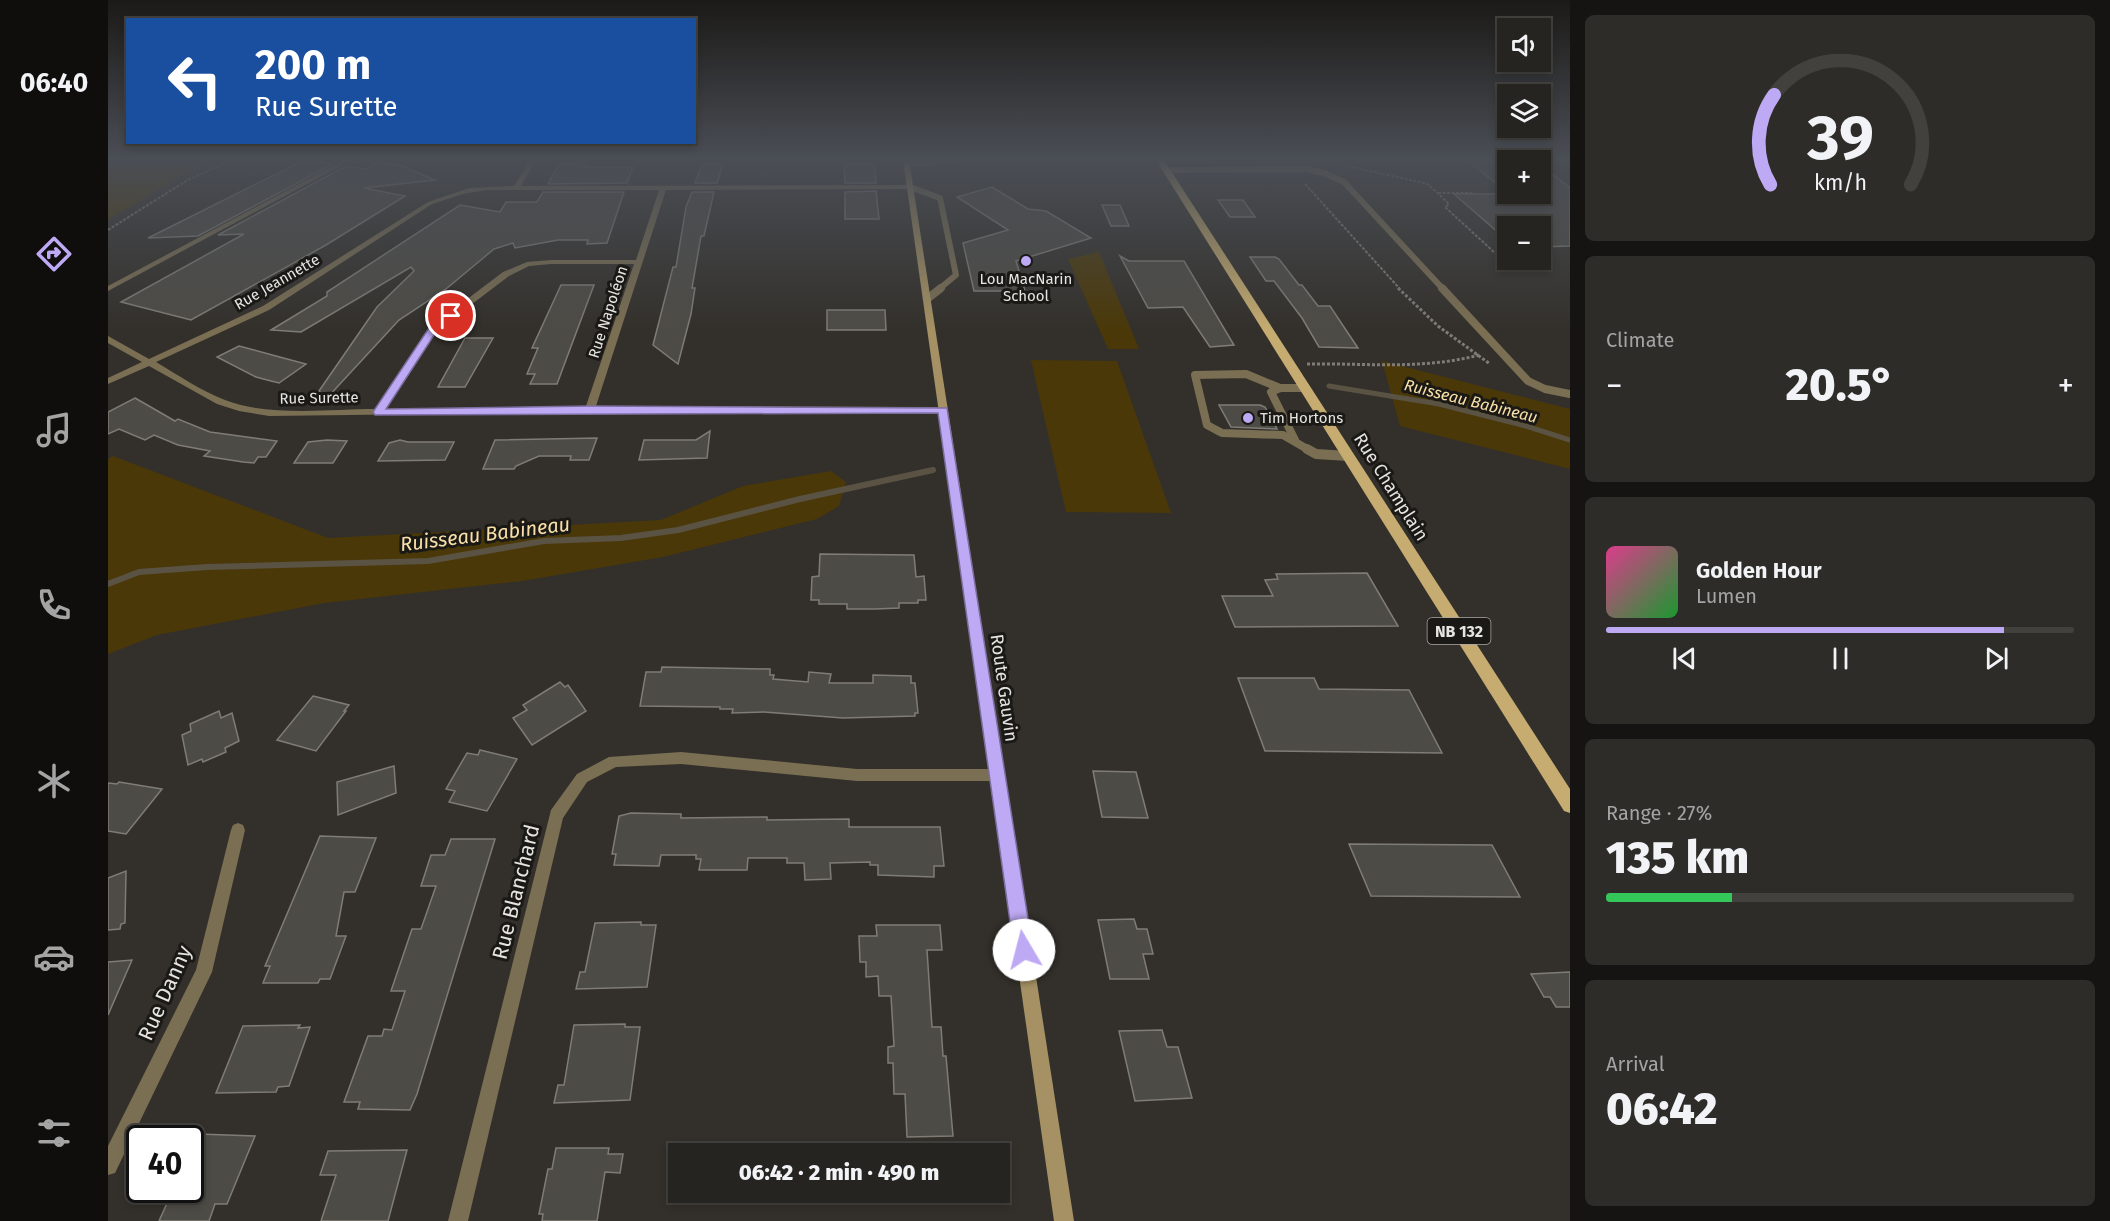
<!DOCTYPE html>
<meta charset="utf-8">
<style>
:root{--surface:#262420;--page:#2e2c29;--text:#f1f3f6;--muted:#a4a4a5;--line:#42413e;--accent:#bea9f4}
body{margin:0;font-family:"Fira Sans",sans-serif;background:var(--page);color:var(--text);height:100vh;display:flex;flex-direction:column;font-size:22px;white-space:nowrap}
*{box-sizing:border-box;margin:0}
p{font-size:20px;color:var(--muted)}
.icon{flex:none;width:33px;height:33px;fill:none;stroke:currentColor;stroke-width:2;stroke-linecap:round;stroke-linejoin:round}
.map{position:relative;flex:1;overflow:hidden}
.drawer{display:flex;flex-direction:column;gap:15px;padding:15px;background:#151412;width:540px}
.drawer>*{flex:none}
.hud{position:absolute;left:18px;top:18px;width:570px;height:126px;border-radius:0px;box-shadow:0 3px 9px #0003,0 0 0 2px var(--line);background:#1a4fa0;color:#fff;overflow:hidden}
.controls{position:absolute;left:1389px;top:18px;display:grid;gap:12px}
.controls a{display:grid;place-items:center;width:54px;height:54px;border-radius:0px;background:var(--surface);box-shadow:0 3px 9px #0003,0 0 0 2px var(--line);font-size:30px}
.speed{position:absolute;left:18px;top:1125px;display:flex;gap:12px;font-size:30px;font-weight:700;text-align:center}
.speed>*{display:grid;place-content:center;width:78px;height:78px;border-radius:50%;background:var(--surface);box-shadow:0 3px 9px #0003,0 0 0 2px var(--line);line-height:1}
.speed .limit{border:3px solid #111;border-radius:9px;background:#fff;color:#111}
.pin{position:absolute;display:grid;place-items:center;width:51px;height:51px;color:#fff;margin:-26px;border:3px solid #fff;border-radius:50%;box-shadow:0 2px 6px #0007}
.me{position:absolute;width:66px;margin:-33px;rotate:352deg;stroke-linejoin:round;filter:drop-shadow(0 0 4px #0008)}
.turn{display:flex;align-items:center;gap:21px;height:126px;padding:0 30px;font-size:27px}
.turn .icon{width:78px;height:78px;stroke-width:2.5}
.turn b{display:block;font-size:42px;line-height:51px}
.big{font-size:45px;font-weight:800;line-height:1.1}
.drawer .card{flex:1;display:flex;flex-direction:column;justify-content:center;gap:9px;min-width:0;padding:0 21px;border-radius:9px;background:var(--page)}
.drawer .dial{align-items:center;gap:0}
.dial svg{height:156px;overflow:visible;fill:none;stroke:var(--line);stroke-width:7;stroke-linecap:round;text-anchor:middle}
.dial text{fill:var(--text);stroke:none}
.song{display:flex;align-items:center;gap:18px}
.cover{width:72px;height:72px;border-radius:9px;background:linear-gradient(135deg,hsl(330 70% 55%),hsl(130 70% 35%))}
.played{height:6px;border-radius:3px;background:linear-gradient(90deg,var(--accent) 85%,var(--line) 85%)}
.keys{display:flex;justify-content:space-around;direction:ltr}
.heat{display:flex;justify-content:space-between;align-items:center;font-size:33px;direction:ltr}
.charge{height:9px;border-radius:4px;background:linear-gradient(90deg,#34c759 27%,var(--line) 0)}
.trip{position:absolute;left:560px;top:1143px;width:342px;height:60px;border-radius:0px;background:var(--surface);box-shadow:0 3px 9px #0003,0 0 0 2px var(--line);font-weight:800;line-height:60px;text-align:center}
main{display:flex;flex:1;min-height:0}
.menu{display:flex;flex-direction:column;width:108px;justify-content:space-around;align-items:center;background:#0f0e0d;color:var(--muted)}
.menu .icon{width:42px;height:42px}
.menu .selected{color:var(--accent)}
.menu b{font-size:27px;color:var(--text)}
.map>svg:first-child{display:block}
.green{fill:#4a3808}
.lines{fill:none;stroke-linecap:round;stroke-linejoin:round}
.stream-far1{stroke:#5a5344;stroke-width:5}
.stream{stroke:#5a5344;stroke-width:6}
.building{fill:#4d4b45;stroke:#7f7c76;stroke-width:1.5}
.path-far1{stroke:#7f7c78;stroke-width:2;stroke-dasharray:3 1.5;stroke-linecap:butt}
.path{stroke:#7f7c78;stroke-width:3;stroke-dasharray:3 2;stroke-linecap:butt}
.lane-far2{stroke:#7b6f53;stroke-width:6}
.lane-far1{stroke:#7b6f53;stroke-width:8}
.lane{stroke:#7b6f53;stroke-width:10}
.street{fill:#7b6f53;fill-rule:evenodd}
.secondary{fill:#a59164;fill-rule:evenodd}
.primary{fill:#c6ac70;fill-rule:evenodd}
.route{fill:#bea9f4;stroke:#7c6e9f;stroke-width:1.5}
.poi-dot{fill:#bea9f4;stroke:#1a1916;stroke-width:2}
.labels{text-anchor:middle;dominant-baseline:central;stroke-width:6;stroke-linejoin:round;paint-order:stroke}
.far-poi-label{font-size:15px;fill:#e7e5e2;stroke:#1a1916}
.far-street-label{font-size:15px;fill:#e7e5e2;stroke:#1a1916}
.far-water-label{font-size:16px;font-style:italic;fill:#f9e0a8;stroke:#1a1916}
.shield{fill:#1a1916;stroke:#aaa8a5;stroke-width:1.5}
.shield-label{font-size:16px;font-weight:bold;fill:#e7e5e2}
.street-label{font-size:18px;fill:#e7e5e2;stroke:#1a1916}
.water-label{font-size:20px;font-style:italic;fill:#f9e0a8;stroke:#1a1916}
.near-street-label{font-size:21px;fill:#e7e5e2;stroke:#1a1916}
</style>
<main>
<nav class="menu">
<b>06:40</b>
<svg class="icon selected" aria-label="directions" viewBox="0 0 24 24"><path d="M12 3l9 9-9 9-9-9zM9 14v-3h6M13 9l2 2-2 2"/></svg>
<svg class="icon" aria-label="music" viewBox="0 0 24 24"><path d="M9 18V5l10-2v13"/><circle cx="6" cy="18" r="3"/><circle cx="16" cy="16" r="3"/></svg>
<svg class="icon" aria-label="phone" viewBox="0 0 24 24"><path d="M5 4h4l2 5-3 2q2 4 5 5l2-3 5 2v4C11 20 4 13 5 4z"/></svg>
<svg class="icon" aria-label="climate" viewBox="0 0 24 24"><path d="M12 3v18M4 7l16 10M4 17L20 7"/></svg>
<svg class="icon" aria-label="car" viewBox="0 0 24 24"><path d="M5 17H2v-5l4-1 3-4h7l3 4 3 1v5h-3M9 17h6M6 11h13"/><circle cx="7" cy="17" r="2"/><circle cx="17" cy="17" r="2"/></svg>
<svg class="icon" aria-label="filters" viewBox="0 0 24 24"><path d="M4 7h16M4 17h16"/><circle cx="9" cy="7" r="2"/><circle cx="15" cy="17" r="2"/></svg>
</nav>
<div class="map">
<svg width="1462" height="1221" viewBox="0 0 1462 1221">
<rect width="100%" height="100%" fill="#33302b"/>
<g class="green">
<path d="M0 160H110L64 181 0 220Z"/>
<path d="M991 252 1031 349H1000L960 259Z"/>
<path d="M923 360 1009 361 1063 513 958 512Z"/>
<path d="M1274 361 1462 409V469L1292 426Z"/>
<path d="M5 456 220 538 553 520 635 486 723 471 738 482 731 506 709 519 555 557 414 581 216 603 49 635 0 654V459Z"/>
</g>
<g class="lines">
<path class="stream-far1" d="M1221 386 1331 404 1418 426 1462 440"/>
<path class="stream" d="M0 584 31 572 99 567 320 561 436 541 513 538 570 530 692 499 825 470"/>
</g>
<g class="building">
<path d="M196 160 225 164 90 236 40 238Z"/>
<path d="M1359 160H1400V193Z"/>
<path d="M270 162 292 165 327 180 256 188 297 196 218 245 83 320 13 302 136 234 110 235 238 166 257 169Z"/>
<path d="M739 163H766L768 183H737L736 166H739Z"/>
<path d="M451 164H478L476 167H525L519 183 440 184Z"/>
<path d="M594 164H615L609 183H587Z"/>
<path d="M1432 164 1462 188V246L1432 247V226H1400V241L1346 194H1432Z"/>
<path d="M884 187 920 209 938 211 983 238 908 261 917 291H866L855 243 900 230 849 197Z"/>
<path d="M768 191 771 219H737V192Z"/>
<path d="M435 192H516L499 243 479 244 480 240H450L407 248 405 243 386 249 338 289 291 320 219 398 211 391 269 307 306 271 303 267 193 332 163 330 219 296V292L352 205 392 212 398 202H429Z"/>
<path d="M584 192H606L596 236H593L584 288H587L583 314 570 364 545 345 565 267H568L578 207Z"/>
<path d="M1110 200H1135L1147 217H1122Z"/>
<path d="M994 205H1012L1021 226H1003Z"/>
<path d="M1012 256 1021 261H1076L1126 345 1102 347 1075 307 1040 308Z"/>
<path d="M1142 257H1167L1171 259 1191 285H1194L1210 306H1222L1250 348 1211 347 1194 318 1166 281H1158Z"/>
<path d="M453 285H486L449 384H422L427 374H419L430 348H424Z"/>
<path d="M719 310H777L778 330H719Z"/>
<path d="M357 338H385L357 387H330Z"/>
<path d="M131 346 168 356 198 364 171 383 163 381 148 377 109 357Z"/>
<path d="M27 398 67 421 70 419 102 432 169 441 158 457H150L146 463 135 462 96 456 102 451 70 445 46 435 37 440 11 429 0 434V412Z"/>
<path d="M1111 405H1152L1157 407 1169 429 1123 427Z"/>
<path d="M602 431 599 458 531 460 536 440H588Z"/>
<path d="M489 438 481 460H462L463 456H431L408 466 406 469H375L387 440Z"/>
<path d="M219 440 239 441 225 463H186L200 442Z"/>
<path d="M292 440 300 442H346L337 460 270 461 281 443Z"/>
<path d="M712 554 806 555 808 577 816 576 818 600H810V603H791V608L767 609H739V604H711V600H703L704 577 711 576Z"/>
<path d="M1259 573 1290 626 1127 627 1114 596H1165L1157 580 1170 579 1168 574Z"/>
<path d="M554 667 662 669V675H666L665 679 700 682 701 672 723 674 721 683H765V675L803 676V683H807L810 713H807V716L735 718 656 712 624 713 625 709H612V707L532 706 538 672H553Z"/>
<path d="M1130 678H1206L1211 689 1301 690 1334 753 1157 751Z"/>
<path d="M452 682 457 687 460 685 478 711 424 745 405 718 419 710 415 705Z"/>
<path d="M205 696 241 705 236 711H238L208 751 169 740Z"/>
<path d="M111 711 113 718 124 713 131 741 117 748 118 752 95 762 94 759 80 765 74 735 83 731 82 724Z"/>
<path d="M372 750 409 759 379 811 341 802 347 791 338 789 359 753 370 755Z"/>
<path d="M286 766 288 793 230 815 229 782Z"/>
<path d="M985 771 1028 772 1040 818 994 817Z"/>
<path d="M11 782 54 789 18 834 0 831V783L9 784Z"/>
<path d="M523 813 573 814V818L659 817V820L741 819V827H832L836 866H826V877L770 875V865H762V862L722 863 723 879 697 880 696 863H679V858H640L639 870H591L593 859H588V855H553L551 866 506 865 508 854H504L511 816Z"/>
<path d="M212 836 268 838 247 892H236L228 936H238L222 979H212L210 983H155L162 966H157Z"/>
<path d="M343 839H387L309 1094 302 1110 250 1109 252 1102H236L260 1036H274L276 1029 284 1030 297 991H283L304 929H313L328 886H313L323 855H337Z"/>
<path d="M1241 844 1384 845 1412 897 1263 896Z"/>
<path d="M18 871 17 923 13 924 12 929 0 930V878Z"/>
<path d="M1026 919 1029 929H1039L1045 954H1035L1041 979H1002L990 920Z"/>
<path d="M533 922V925H548L539 987 468 989 472 972H477L487 923Z"/>
<path d="M768 925H832L834 950H819L824 1027H833L835 1056H838L845 1136 799 1137 797 1094H786L785 1063H780V1047L786 1046 783 996H771L770 976 758 977V962H752L751 936H769Z"/>
<path d="M24 960 0 1015V962Z"/>
<path d="M1462 972V1007H1448L1442 997H1436L1423 974Z"/>
<path d="M517 1024V1027H532L522 1100 446 1103 450 1085H456L466 1025Z"/>
<path d="M192 1025 190 1028 202 1027 181 1086 170 1087 168 1092 108 1093 135 1026Z"/>
<path d="M1054 1030 1059 1047H1070L1084 1098 1027 1101 1011 1031Z"/>
<path d="M90 1134 147 1136 119 1204H107L101 1221H51L65 1190H82V1150Z"/>
<path d="M448 1148H501L500 1154H515L512 1173 497 1172 489 1221H434L435 1214H431L440 1169H444Z"/>
<path d="M299 1150 280 1221H213L228 1175H212L220 1151Z"/>
</g>
<g class="lines">
<g class="path-far1">
<path d="M1235 165 1320 184 1341 204 1337 207 1387 253"/>
<path d="M1197 184 1292 289"/>
<path d="M1330 193H1366"/>
<path d="M0 230 78 181 123 160"/>
</g>
<g class="path">
<path d="M1290 288 1330 326 1382 364"/>
<path d="M1199 364C1257 363 1315 370 1371 355"/>
</g>
<g class="lane-far2">
<path d="M798 164 855 160"/>
<path d="M1058 170 1199 169 1216 173 1236 182 1335 289"/>
<path d="M802 187 832 198 848 275 831 289"/>
</g>
<g class="lane-far1">
<path d="M1334 288 1420 381 1437 389 1462 394"/>
<path d="M819 299 833 288"/>
<path d="M1172 388 1138 374 1087 375 1099 425 1114 433 1175 435 1201 450"/>
<path d="M1187 440 1163 392 1172 388H1197"/>
</g>
<path class="lane" d="M1199 449 1208 454 1240 456"/>
<g class="street">
<path d="M236 160H244L0 291V286Z"/>
<path d="M422 160H428L413 186 802 185 805 187 802 189 558 190 488 406 835 407 840 410 835 413 482 412 161 416 131 411 109 404 41 366 0 384V378L34 362 0 343V336L41 359 155 306 320 202 361 188 406 186ZM378 190H551L528 260H443L419 262 395 272 321 328 268 409C223 409 159 417 117 400 93 391 70 375 48 362L161 310 324 204 355 194ZM443 264H526L478 406 278 409 327 332 401 276 421 266Z"/>
<path d="M573 752 749 769H889L894 771 896 775 894 779 889 781H749L573 764 508 767 479 782 455 818 360 1221H340L443 810 469 774 501 757Z"/>
<path d="M130 823 135 825 137 830 104 972 7 1173 0 1175V1146L88 970 123 830 125 825Z"/>
</g>
<path class="secondary" d="M795 160H801L966 1221H946Z"/>
<path class="primary" d="M1048 160H1056L1462 789V813L1456 811Z"/>
</g>
<linearGradient id="sky" x2="0" y2="1"><stop stop-color="#1c1a18"/><stop offset="0.48" stop-color="#4a4e55"/><stop offset="1" stop-color="#4a4e55" stop-opacity="0"/></linearGradient>
<rect width="1462" height="331" fill="url(#sky)"/>
<path class="route" d="M343 313 347 316 328 332 278 409 482 406 839 408 925 950 922 956 916 959 909 956 906 950 830 413 267 415 265 412 321 328Z"/>
<g class="poi-dot">
<circle cx="918" cy="261" r="6"/>
<circle cx="1140" cy="418" r="6"/>
</g>
<g class="labels">
<g class="far-poi-label">
<text x="918" y="279">Lou MacNarin<tspan x="918" dy="17">School</tspan></text>
<text x="1152" y="418" text-anchor="start">Tim Hortons</text>
</g>
<g class="far-street-label">
<text transform="translate(169 282) rotate(-30)">Rue Jeannette</text>
<text transform="translate(500 312) rotate(-72)">Rue Napoléon</text>
<text transform="translate(211 398) rotate(-1)">Rue Surette</text>
</g>
<g class="far-water-label">
<text transform="translate(1363 401) rotate(14)">Ruisseau Babineau</text>
</g>
<rect class="shield" x="1319.5" y="618" width="63" height="26" rx="4.5"/>
<g class="shield-label">
<text x="1351" y="631">NB 132</text>
</g>
<g class="street-label">
<text transform="translate(1283 487) rotate(58)">Rue Champlain</text>
<text transform="translate(896 688) rotate(82)">Route Gauvin</text>
</g>
<g class="water-label">
<text transform="translate(377 534) rotate(-7)">Ruisseau Babineau</text>
</g>
<g class="near-street-label">
<text transform="translate(408 892) rotate(-76)">Rue Blanchard</text>
<text transform="translate(57 993) rotate(-66)">Rue Danny</text>
</g>
</g>
</svg>
<div class="controls">
<a><svg class="icon" aria-label="sound" viewBox="0 0 24 24"><path d="M4 9h4l5-4v14l-5-4H4zM17 9q2 3 0 6"/></svg></a>
<a><svg class="icon" aria-label="layers" viewBox="0 0 24 24"><path d="M12 4l9 5-9 5-9-5zM3 14l9 5 9-5"/></svg></a>
<a>+</a>
<a>−</a>
</div>
<div class="speed"><div class="limit">40</div></div>
<div class="pin" style="left:343px;top:316px;background:#d93025"><svg class="icon" aria-label="arrive" viewBox="0 0 24 24"><path d="M6 21V4h12l-3 4 3 4H6"/></svg></div>
<svg class="me" style="left:916px;top:950px" viewBox="-20 -20 40 40"><circle r="19" fill="#fff"/><path d="M0-13L10 11 0 6-10 11z" fill="#bea9f4"/></svg>
<div class="trip">06:42 · 2 min · 490 m</div>
<div class="hud">
<div class="turn"><svg class="icon" aria-label="left" viewBox="0 0 24 24"><path d="M17 20v-9H6M10 6l-5 5 5 5"/></svg><div><b>200 m</b>Rue Surette</div></div>
</div>
</div>
<section class="drawer">
<div class="card dial"><svg viewBox="0 0 100 80">
<path d="M14 69A42 42 0 1 1 86 69"/>
<path d="M14 69A42 42 0 0 1 16 23" stroke="#bea9f4"/>
<text x="50" y="56" font-size="32" font-weight="700">39</text>
<text x="50" y="72" font-size="11">km/h</text>
</svg></div>
<div class="card"><p>Climate</p>
<div class="heat"><a>−</a><b class="big">20.5°</b><a>+</a></div>
</div>
<div class="card">
<div class="song"><i class="cover"></i><div><b>Golden Hour</b><p>Lumen</p></div></div>
<div class="played"></div>
<div class="keys"><svg class="icon" aria-label="previous" viewBox="0 0 24 24"><path d="M18 5L8 12l10 7zM5 5v14"/></svg><svg class="icon" aria-label="pause" viewBox="0 0 24 24"><path d="M8 5v14M16 5v14"/></svg><svg class="icon" aria-label="next" viewBox="0 0 24 24"><path d="M6 5l10 7-10 7zM19 5v14"/></svg></div>
</div>
<div class="card"><p>Range · 27%</p><b class="big">135 km</b><div class="charge"></div></div>
<div class="card"><p>Arrival</p><b class="big">06:42</b></div>
</section>
</main>
